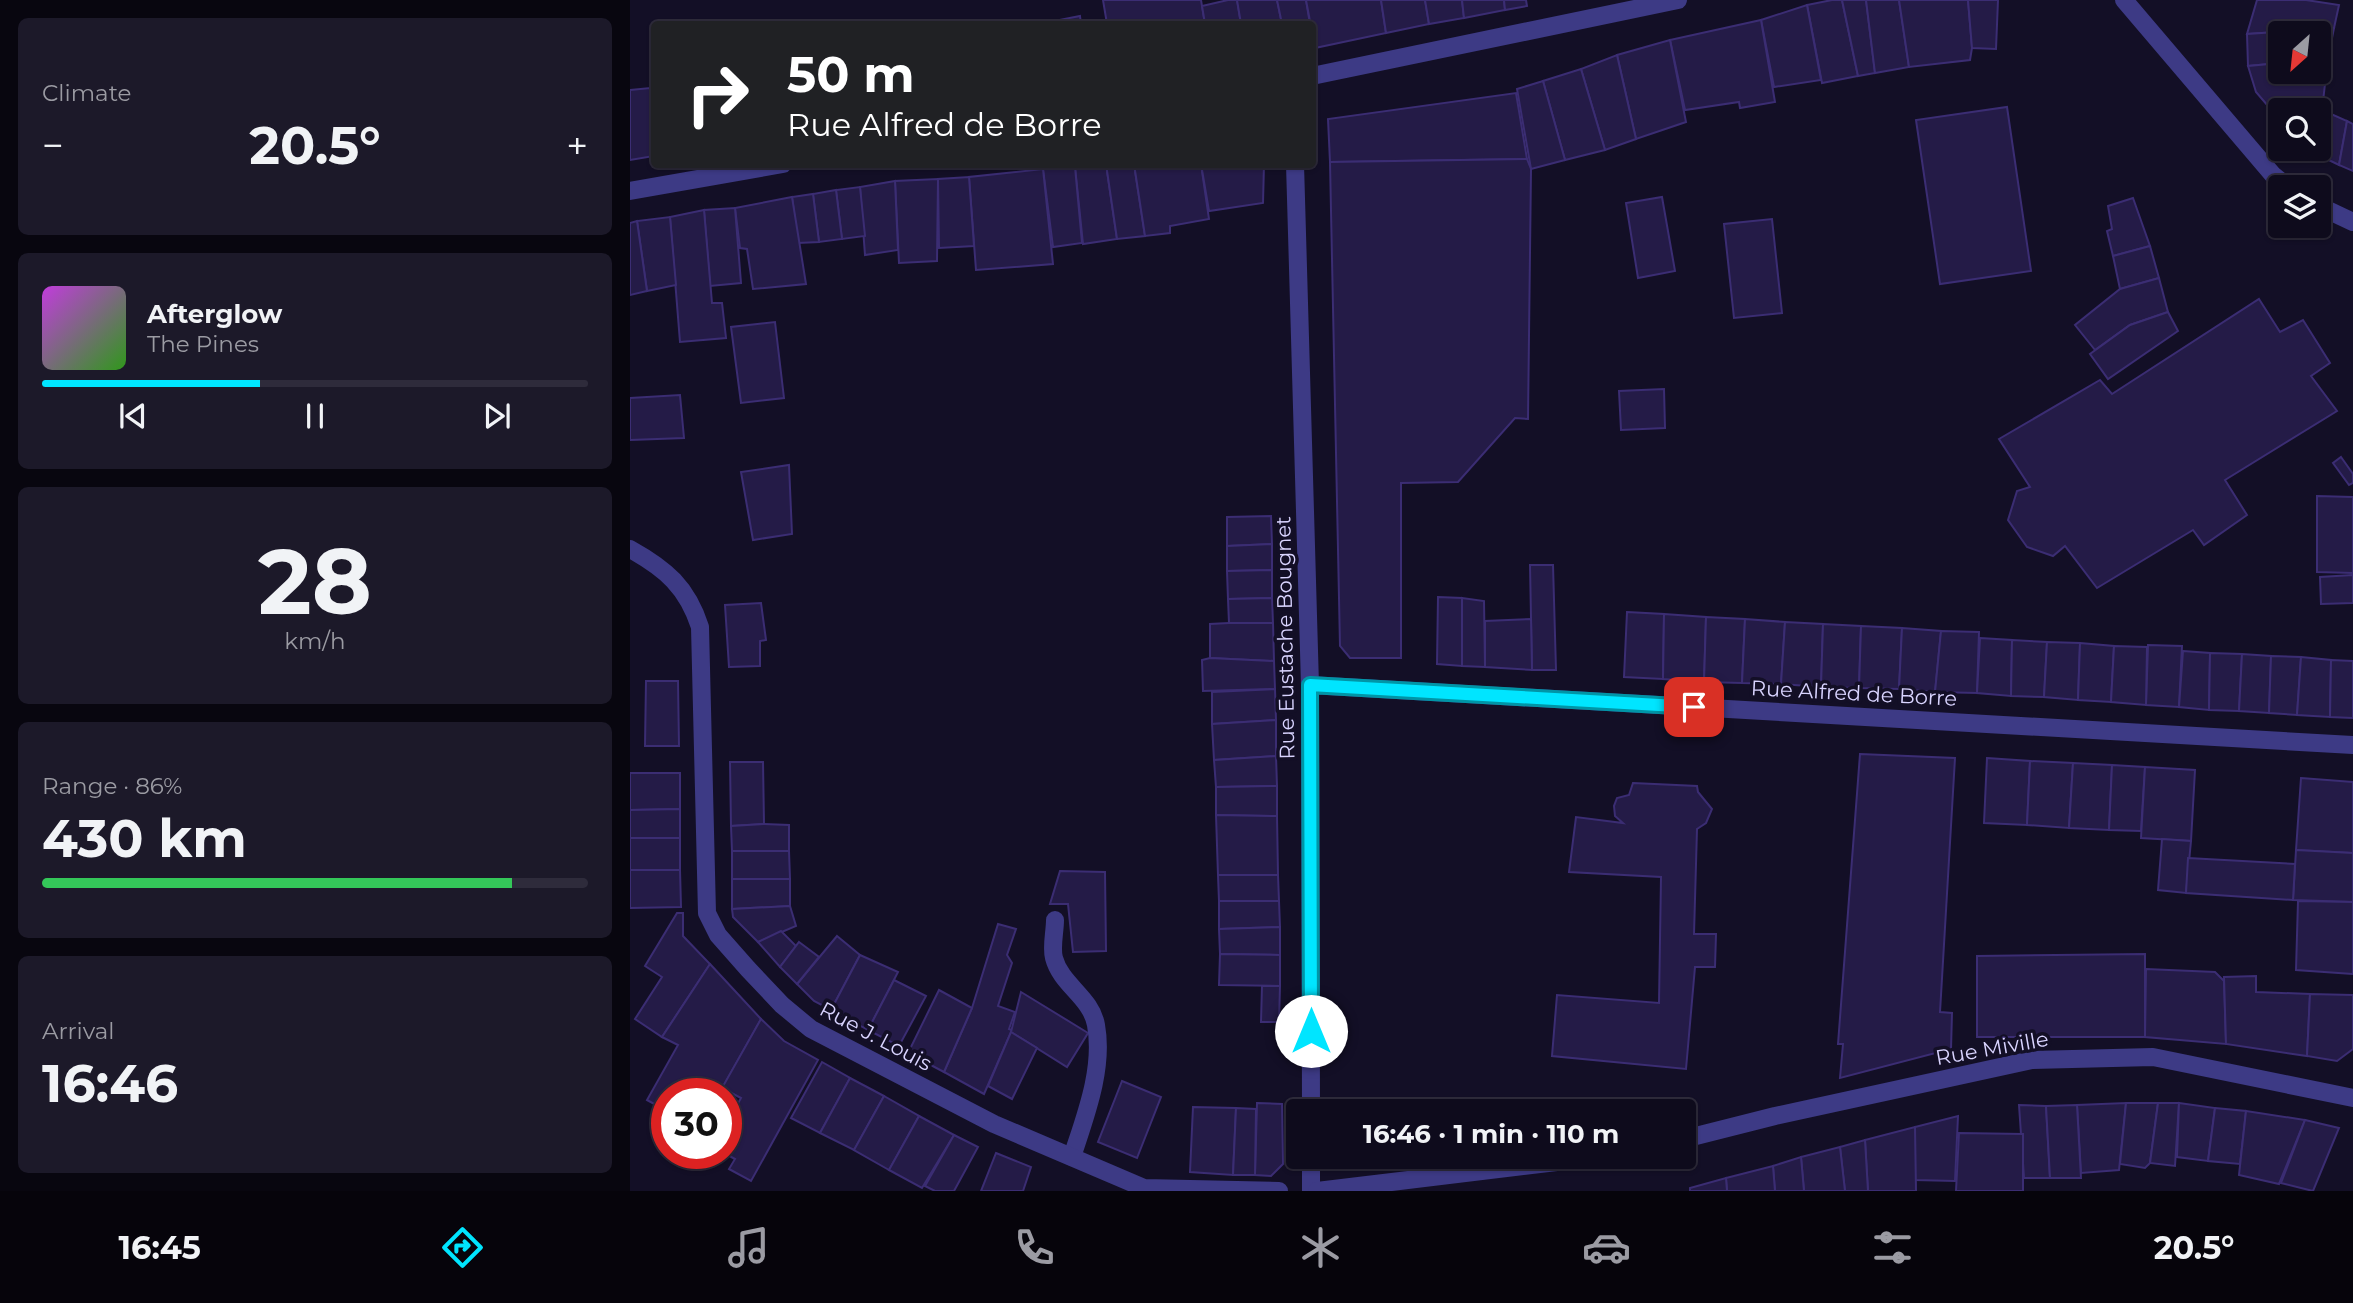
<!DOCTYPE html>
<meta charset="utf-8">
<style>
:root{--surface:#0e0b1c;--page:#1c1929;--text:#f1f3f6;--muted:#9b9ba3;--line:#2e2b3b;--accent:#00e5ff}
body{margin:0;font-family:Montserrat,sans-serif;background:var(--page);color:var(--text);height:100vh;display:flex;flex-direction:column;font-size:26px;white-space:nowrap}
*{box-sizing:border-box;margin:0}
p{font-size:23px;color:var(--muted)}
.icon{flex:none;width:38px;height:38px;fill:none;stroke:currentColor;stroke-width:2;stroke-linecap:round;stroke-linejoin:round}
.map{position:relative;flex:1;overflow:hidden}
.details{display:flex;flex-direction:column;gap:18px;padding:18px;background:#08060f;width:630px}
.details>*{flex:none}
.top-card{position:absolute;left:21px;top:21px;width:665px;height:147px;border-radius:7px;box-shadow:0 2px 5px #0004,0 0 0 2px var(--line);background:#202124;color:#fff;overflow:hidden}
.needle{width:46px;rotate:207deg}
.fabs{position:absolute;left:1638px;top:21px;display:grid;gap:14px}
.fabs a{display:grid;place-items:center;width:63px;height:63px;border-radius:7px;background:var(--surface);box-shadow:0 2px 5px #0004,0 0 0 2px var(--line);font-size:35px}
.speed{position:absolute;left:21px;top:1078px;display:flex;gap:14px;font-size:35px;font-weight:700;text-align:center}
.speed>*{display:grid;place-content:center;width:91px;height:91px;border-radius:50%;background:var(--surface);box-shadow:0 2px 5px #0004,0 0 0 2px var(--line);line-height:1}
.speed .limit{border:10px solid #d22;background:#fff;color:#111}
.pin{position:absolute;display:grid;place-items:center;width:60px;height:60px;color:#fff;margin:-30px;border-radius:14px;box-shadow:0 4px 10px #0006}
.me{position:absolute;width:77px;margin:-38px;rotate:0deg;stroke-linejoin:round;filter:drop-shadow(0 0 5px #0008)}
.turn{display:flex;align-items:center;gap:24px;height:147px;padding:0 21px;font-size:32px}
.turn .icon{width:91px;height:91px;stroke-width:2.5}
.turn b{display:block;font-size:49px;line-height:60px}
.big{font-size:52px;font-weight:700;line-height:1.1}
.details .card{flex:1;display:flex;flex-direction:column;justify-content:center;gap:10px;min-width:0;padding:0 24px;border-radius:10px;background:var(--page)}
.details .dial{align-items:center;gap:0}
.dial b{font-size:91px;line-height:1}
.song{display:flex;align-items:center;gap:21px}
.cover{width:84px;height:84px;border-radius:10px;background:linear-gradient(135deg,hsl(290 70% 55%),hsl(110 70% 35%))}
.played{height:7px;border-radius:4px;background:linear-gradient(90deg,var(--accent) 40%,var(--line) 40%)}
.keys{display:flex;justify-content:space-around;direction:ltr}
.heat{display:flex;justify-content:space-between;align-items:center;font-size:38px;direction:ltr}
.charge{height:10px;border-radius:5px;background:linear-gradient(90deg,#34c759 86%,var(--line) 0)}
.trip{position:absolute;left:656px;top:1099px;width:410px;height:70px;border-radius:7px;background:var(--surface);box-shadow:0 2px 5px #0004,0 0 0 2px var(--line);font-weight:700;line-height:70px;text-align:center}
.tab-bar{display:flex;height:112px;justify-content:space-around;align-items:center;background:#06040b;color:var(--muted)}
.tab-bar .icon{width:49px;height:49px}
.tab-bar .on{color:var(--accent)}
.tab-bar b{font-size:32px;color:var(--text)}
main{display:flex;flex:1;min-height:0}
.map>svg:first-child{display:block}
.building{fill:#241b47;stroke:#3b2d73;stroke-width:2}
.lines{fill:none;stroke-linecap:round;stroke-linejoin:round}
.service{stroke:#3d3a85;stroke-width:18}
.minor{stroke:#3d3a85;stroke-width:18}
.tertiary{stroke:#3d3a85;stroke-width:18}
.route-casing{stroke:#0095a6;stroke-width:18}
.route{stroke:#00e5ff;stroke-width:12}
.labels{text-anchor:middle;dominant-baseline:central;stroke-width:7;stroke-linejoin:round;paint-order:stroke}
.street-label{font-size:21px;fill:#d9d4ff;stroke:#130f26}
</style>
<main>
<section class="details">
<div class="card"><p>Climate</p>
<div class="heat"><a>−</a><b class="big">20.5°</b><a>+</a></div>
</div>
<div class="card">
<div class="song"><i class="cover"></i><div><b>Afterglow</b><p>The Pines</p></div></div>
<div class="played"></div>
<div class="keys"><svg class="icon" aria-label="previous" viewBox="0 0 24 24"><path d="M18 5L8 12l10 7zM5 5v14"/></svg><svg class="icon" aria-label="pause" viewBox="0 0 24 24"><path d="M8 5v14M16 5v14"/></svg><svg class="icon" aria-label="next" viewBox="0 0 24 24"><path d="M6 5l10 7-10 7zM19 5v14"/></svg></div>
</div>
<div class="card dial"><b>28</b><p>km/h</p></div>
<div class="card"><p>Range · 86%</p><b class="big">430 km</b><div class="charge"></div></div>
<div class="card"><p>Arrival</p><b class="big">16:46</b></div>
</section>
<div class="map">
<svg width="1723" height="1191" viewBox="0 0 1723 1191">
<rect width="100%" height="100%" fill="#130f26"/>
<g class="building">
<path d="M473 0H571L575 24H477Z"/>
<path d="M598 0H607L611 24H575L572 6Z"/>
<path d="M607 0H647L652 24H611Z"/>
<path d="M647 0H676L680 24H652Z"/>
<path d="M676 0H751L756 33 685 48Z"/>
<path d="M751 0H795L799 24 756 33Z"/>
<path d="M795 0H832L834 18 799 24Z"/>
<path d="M832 0H874L875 10 834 18Z"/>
<path d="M874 0H896L897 6 875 10Z"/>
<path d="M1202 0H1212L1228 76 1192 83 1177 5Z"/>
<path d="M1212 0H1236L1245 73 1228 76Z"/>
<path d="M1236 0H1269L1279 67 1245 73Z"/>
<path d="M1269 0H1338L1342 48 1340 60 1279 67Z"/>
<path d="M1338 0H1368L1366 49 1342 48Z"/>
<path d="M1627 0H1676L1709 5 1704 28 1617 34Z"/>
<path d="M1177 5 1191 80 1144 87 1131 20Z"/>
<path d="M450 16 451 24H424V21Z"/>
<path d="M1131 20 1145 102 1110 108 1109 102 1055 110 1040 40Z"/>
<path d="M1704 28 1698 58 1689 59V33H1650V63L1618 66 1617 34Z"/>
<path d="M1040 40 1056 122 1006 139 987 55Z"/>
<path d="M987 55 1006 139 975 150 951 69Z"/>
<path d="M1698 58 1692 110 1689 113V110H1650V120L1626 92 1618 66 1650 63V72H1689V59Z"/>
<path d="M951 69 975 150 935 160 913 81Z"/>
<path d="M913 81 935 160 901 169 887 89Z"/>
<path d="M20 88 24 156 0 160V90Z"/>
<path d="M886 93 897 159 700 162 698 119Z"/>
<path d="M1377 107 1401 271 1310 284 1286 120Z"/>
<path d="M1692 110 1717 121 1709 165 1676 149H1689V113Z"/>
<path d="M1717 121 1723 124V171L1709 165Z"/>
<path d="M897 159 901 169 898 419 885 418 828 482 771 483V658H720L710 646 700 162Z"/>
<path d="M476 164 487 239 453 244 445 167Z"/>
<path d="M476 164H504L515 236 487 239Z"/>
<path d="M504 164H571L579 219 540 226V233L515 236Z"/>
<path d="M571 164H634L633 203 579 211Z"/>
<path d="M445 167 452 243 423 247 413 169Z"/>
<path d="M413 169 423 264 346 270 339 177Z"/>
<path d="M339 177 344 246 309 248 308 179Z"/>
<path d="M308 179 307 261 269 263 265 181Z"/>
<path d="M265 181 268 250 235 255 230 187Z"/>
<path d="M230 187 235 236 212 239 206 190Z"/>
<path d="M206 190 212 239 189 242 183 194Z"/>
<path d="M183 194 189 242 168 243 162 197Z"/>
<path d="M162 197 176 284 123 289 117 249 110 248 105 208Z"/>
<path d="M1032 197 1045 271 1008 278 996 203Z"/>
<path d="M1503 198 1520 246 1483 256 1477 231 1482 229 1478 206Z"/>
<path d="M105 208 111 283 80 286 74 210Z"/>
<path d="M74 210 82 303H92L96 338 50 342 40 217Z"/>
<path d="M40 217 46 285 17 291 7 221Z"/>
<path d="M1142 219 1152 313 1104 318 1094 224Z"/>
<path d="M7 221 17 291 0 295V223Z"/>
<path d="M1520 246 1529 278 1490 289 1483 256Z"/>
<path d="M1529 278 1538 312 1500 325 1465 350 1445 325 1490 289Z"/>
<path d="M1629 299 1650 332 1673 320 1700 363 1681 376 1707 411 1595 480 1617 515 1574 545 1563 530 1467 588 1435 546 1423 556 1397 547 1378 520 1387 491 1400 487 1369 439 1470 380 1482 394Z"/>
<path d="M1538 312 1548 331 1478 379 1460 354 1500 325Z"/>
<path d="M145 322 154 398 111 403 101 327Z"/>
<path d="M1034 389 1035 428 991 430 989 391Z"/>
<path d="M50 395 54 438 0 440V398Z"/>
<path d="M1711 457 1723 474V483L1719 485 1703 463Z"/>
<path d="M159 465 162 534 123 540 111 472Z"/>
<path d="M1687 496 1723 497V573L1687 572Z"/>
<path d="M641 516 642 544 597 546V517Z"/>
<path d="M642 544V570L597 571V546Z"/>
<path d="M900 565H923L926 670H902Z"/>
<path d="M642 570V598L598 599 597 571Z"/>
<path d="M1723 575V603L1691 604 1690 577Z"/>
<path d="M808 597 832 598V666L807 664Z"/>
<path d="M642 598 643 623H599L598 599Z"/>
<path d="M832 598 854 601 855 667 832 666Z"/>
<path d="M131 603 136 640 130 641V666L99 667 95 605Z"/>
<path d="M997 612 1034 614 1033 679 994 677Z"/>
<path d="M1034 614 1076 617 1074 682 1033 679Z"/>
<path d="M1076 617 1115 619 1112 683 1074 682Z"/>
<path d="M901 619 902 670 855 667V621Z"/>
<path d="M1115 619 1155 622 1151 684 1112 683Z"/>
<path d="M1155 622 1193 624 1191 687 1151 684Z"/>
<path d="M599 623H643L644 661 580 658V624Z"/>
<path d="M1193 624 1231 626 1229 688 1191 687Z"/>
<path d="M1231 626 1272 628 1269 689 1229 688Z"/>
<path d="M1272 628 1311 631 1305 692 1269 689Z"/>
<path d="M1311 631 1349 632 1347 693 1305 692Z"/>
<path d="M1350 638 1382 640 1381 696 1347 693Z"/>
<path d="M1382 640 1417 642 1414 697 1381 696Z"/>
<path d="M1417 642 1450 643 1448 700 1414 697Z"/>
<path d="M1450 643 1484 646 1481 702 1448 700Z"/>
<path d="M1518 645 1552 646 1549 707 1516 705Z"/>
<path d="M1484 646 1517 647 1516 705 1481 702Z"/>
<path d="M1553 651 1580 653 1579 710 1549 707Z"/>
<path d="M1580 653 1612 654 1609 711 1579 710Z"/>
<path d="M1612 654 1641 656 1639 713 1609 711Z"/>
<path d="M1641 656 1671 657 1667 715 1639 713Z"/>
<path d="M1671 657 1701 660 1700 717 1667 715Z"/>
<path d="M580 658 644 661 645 689 573 691 572 660Z"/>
<path d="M1701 660 1723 661V718L1700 717Z"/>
<path d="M16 681H48L49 746H15Z"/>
<path d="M645 689 646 720 582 724V692Z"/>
<path d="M646 720V756L584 760 582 724Z"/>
<path d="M1230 754 1325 758 1310 1012 1322 1013 1321 1049 1210 1078 1213 1044H1208Z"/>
<path d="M646 756 647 786 586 787 584 760Z"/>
<path d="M1357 758 1400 761 1397 825 1354 823Z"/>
<path d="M1400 761 1443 763 1439 828 1397 825Z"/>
<path d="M100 762H133L134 824 101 826Z"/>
<path d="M1443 763 1482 765 1479 830 1439 828Z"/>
<path d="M1482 765 1515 767 1511 831 1479 830Z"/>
<path d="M1515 767 1565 770 1561 841 1511 838Z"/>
<path d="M0 773H50V809L0 810Z"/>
<path d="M1671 778 1723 782V853L1666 850Z"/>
<path d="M1003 783 1067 786 1068 792 1082 809 1076 823 1067 829 1064 934H1086L1085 967H1065L1056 1069 922 1056 927 995 1029 1003 1031 877 939 872 946 817 993 823 985 816 984 806 987 798 999 795Z"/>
<path d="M647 786V816L586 815V787Z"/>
<path d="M50 809V838H0V810Z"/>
<path d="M586 815 647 816 648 875H588Z"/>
<path d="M134 824 159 825V851H102L101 826Z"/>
<rect x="0" y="838" width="50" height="32"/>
<path d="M1532 839 1561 841 1556 893 1528 890Z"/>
<path d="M1666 850 1723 853V902L1663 900Z"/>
<path d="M102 851H159L160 879H102Z"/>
<path d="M1558 858 1665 864 1663 900 1556 893Z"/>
<path d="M0 870H50L51 907 0 908Z"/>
<path d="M430 871 475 872 476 951 443 952 438 904H420Z"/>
<path d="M588 875H648L649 901H589Z"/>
<path d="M102 879H160V906L102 909Z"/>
<path d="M589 901H649L650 927 589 929Z"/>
<path d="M1668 901 1723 902V974L1666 970Z"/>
<path d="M160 906 166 926 128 942 103 917 102 909Z"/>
<path d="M47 913H53V936L80 964 32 1037 5 1019 32 977 15 966Z"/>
<path d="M368 924 386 929 377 955 382 963 368 1006 385 1012 379 1029 382 1030 354 1094 314 1072 342 1008Z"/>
<path d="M650 927V955L590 954 589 929Z"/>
<path d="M151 931 166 946 150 967 128 942Z"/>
<path d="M207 936 230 955 201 1010 184 1001 167 984Z"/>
<path d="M169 942 189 957 167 984 150 967Z"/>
<path d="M590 954 650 955V986L589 985Z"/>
<path d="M1515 954V1037H1347V956Z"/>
<path d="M230 955 268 972 238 1030 201 1010Z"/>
<path d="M80 964 131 1019 89 1094H37V1111L17 1100 48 1045 32 1037Z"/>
<path d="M1516 969 1585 972 1594 981 1596 1044 1515 1037Z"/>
<path d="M1626 976V992L1680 994 1677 1056 1596 1044 1594 977Z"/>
<path d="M264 980 296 996 269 1046 238 1030Z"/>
<path d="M632 986H650L649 1022H631Z"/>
<path d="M309 990 342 1008 314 1072 278 1053Z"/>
<path d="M391 992 458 1033 437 1067 381 1032Z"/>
<path d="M1680 994 1723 995V1049L1707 1061 1677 1056Z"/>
<path d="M131 1019 154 1041 188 1060 121 1181 99 1169 105 1159 94 1153H96V1126L111 1098 92 1088Z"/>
<path d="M381 1032 407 1048 382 1099 358 1086Z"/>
<path d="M192 1062 220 1078 190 1133 161 1118Z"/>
<path d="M220 1078 254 1096 224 1150 190 1133Z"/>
<path d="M492 1081 531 1097 507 1158 468 1142Z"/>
<path d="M254 1096 289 1116 259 1170 224 1150Z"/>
<path d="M627 1103 652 1104 653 1164 641 1176 625 1175Z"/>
<path d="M1496 1103 1489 1170 1451 1173 1447 1105Z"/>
<path d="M1496 1103H1528L1520 1163 1515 1168 1490 1164Z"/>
<path d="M1528 1103H1549L1545 1166 1520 1163Z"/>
<path d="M1549 1103 1585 1108 1578 1161 1547 1157Z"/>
<path d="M1389 1105 1416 1106 1420 1178H1394Z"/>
<path d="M1447 1105 1451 1178H1420L1416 1106Z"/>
<path d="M563 1107 606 1108 603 1175 560 1172Z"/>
<path d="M606 1108 626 1109 625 1175H603Z"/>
<path d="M1585 1108 1616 1111 1610 1164 1578 1161Z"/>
<path d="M1616 1111 1675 1120 1649 1184 1609 1175Z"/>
<path d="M289 1116 324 1135 292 1188 259 1170Z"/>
<path d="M1328 1116 1325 1181 1285 1180V1127Z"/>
<path d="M1675 1120 1709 1128 1683 1191 1651 1183Z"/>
<path d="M1285 1127 1286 1191H1238L1235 1140Z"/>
<path d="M1329 1133 1393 1134V1191H1326Z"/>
<path d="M324 1135 348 1147 324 1191H305L295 1186Z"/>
<path d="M1235 1140 1238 1191H1215L1210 1147Z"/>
<path d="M1210 1147 1215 1191H1174L1171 1157Z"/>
<path d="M366 1153 401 1167 393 1191H351Z"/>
<path d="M1171 1157 1174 1191H1145L1143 1166Z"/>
<path d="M1143 1166 1145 1191H1097L1096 1178Z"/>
<path d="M1096 1178 1097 1191H1060V1188Z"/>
</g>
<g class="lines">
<path class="service" d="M425 920C425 932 421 947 424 958 431 985 461 997 466 1025 474 1069 455 1117 442 1157"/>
<g class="minor">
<path d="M665 164 680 685 681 1111"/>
<path d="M0 549C36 569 57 587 70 627L77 913 88 935 118 969 152 1005 181 1029 364 1124 514 1188 649 1191"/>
<path d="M680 685 1723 745"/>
<path d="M1054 1139 1145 1116 1402 1060 1523 1057 1723 1098"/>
<path d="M681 1157V1191"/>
<path d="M687 1191 969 1157"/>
</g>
<g class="tertiary">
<path d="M1494 0 1643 175 1658 187"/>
<path d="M682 76 1048 0"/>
<path d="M0 191 153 164"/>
<path d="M1689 206 1723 222"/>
</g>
</g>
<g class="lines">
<defs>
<path id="route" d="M681 1031 680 685 1064 707"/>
</defs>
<use href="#route" class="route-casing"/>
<use href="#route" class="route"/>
</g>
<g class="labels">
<g class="street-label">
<text transform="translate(655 638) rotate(-91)">Rue Eustache Bougnet</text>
<text transform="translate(1224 693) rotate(3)">Rue Alfred de Borre</text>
<text transform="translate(246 1036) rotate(28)">Rue J. Louis</text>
<text transform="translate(1362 1048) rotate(-10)">Rue Miville</text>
</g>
</g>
</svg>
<div class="fabs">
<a><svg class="needle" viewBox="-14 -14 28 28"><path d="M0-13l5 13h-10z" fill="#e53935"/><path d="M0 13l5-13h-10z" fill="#9b9ba3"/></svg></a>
<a><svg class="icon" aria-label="search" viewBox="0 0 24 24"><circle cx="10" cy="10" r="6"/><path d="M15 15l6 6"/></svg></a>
<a><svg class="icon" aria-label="layers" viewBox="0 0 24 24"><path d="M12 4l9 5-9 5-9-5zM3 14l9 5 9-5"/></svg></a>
</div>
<div class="speed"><div class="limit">30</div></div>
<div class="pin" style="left:1064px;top:707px;background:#d93025"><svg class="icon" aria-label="arrive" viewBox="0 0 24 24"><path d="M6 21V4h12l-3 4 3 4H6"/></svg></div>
<svg class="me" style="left:681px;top:1031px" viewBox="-20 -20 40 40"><circle r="19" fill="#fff"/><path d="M0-13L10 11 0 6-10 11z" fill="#00e5ff"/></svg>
<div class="trip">16:46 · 1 min · 110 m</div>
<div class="top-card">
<div class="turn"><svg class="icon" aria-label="right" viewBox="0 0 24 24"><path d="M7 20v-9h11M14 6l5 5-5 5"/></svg><div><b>50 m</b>Rue Alfred de Borre</div></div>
</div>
</div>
</main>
<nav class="tab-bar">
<b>16:45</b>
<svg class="icon on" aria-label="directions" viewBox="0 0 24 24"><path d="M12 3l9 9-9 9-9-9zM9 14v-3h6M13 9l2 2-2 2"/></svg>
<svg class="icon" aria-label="music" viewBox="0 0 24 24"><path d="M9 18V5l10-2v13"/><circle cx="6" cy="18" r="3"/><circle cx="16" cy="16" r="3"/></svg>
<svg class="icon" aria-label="phone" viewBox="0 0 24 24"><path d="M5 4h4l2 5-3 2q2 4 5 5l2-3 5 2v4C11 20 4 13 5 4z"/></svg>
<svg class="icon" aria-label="climate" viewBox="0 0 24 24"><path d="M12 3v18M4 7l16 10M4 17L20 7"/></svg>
<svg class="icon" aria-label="car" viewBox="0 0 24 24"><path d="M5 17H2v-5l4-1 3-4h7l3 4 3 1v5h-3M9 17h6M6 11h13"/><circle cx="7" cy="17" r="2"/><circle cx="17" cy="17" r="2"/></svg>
<svg class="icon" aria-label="filters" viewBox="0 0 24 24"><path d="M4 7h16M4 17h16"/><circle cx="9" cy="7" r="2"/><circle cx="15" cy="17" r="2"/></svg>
<b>20.5°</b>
</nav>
